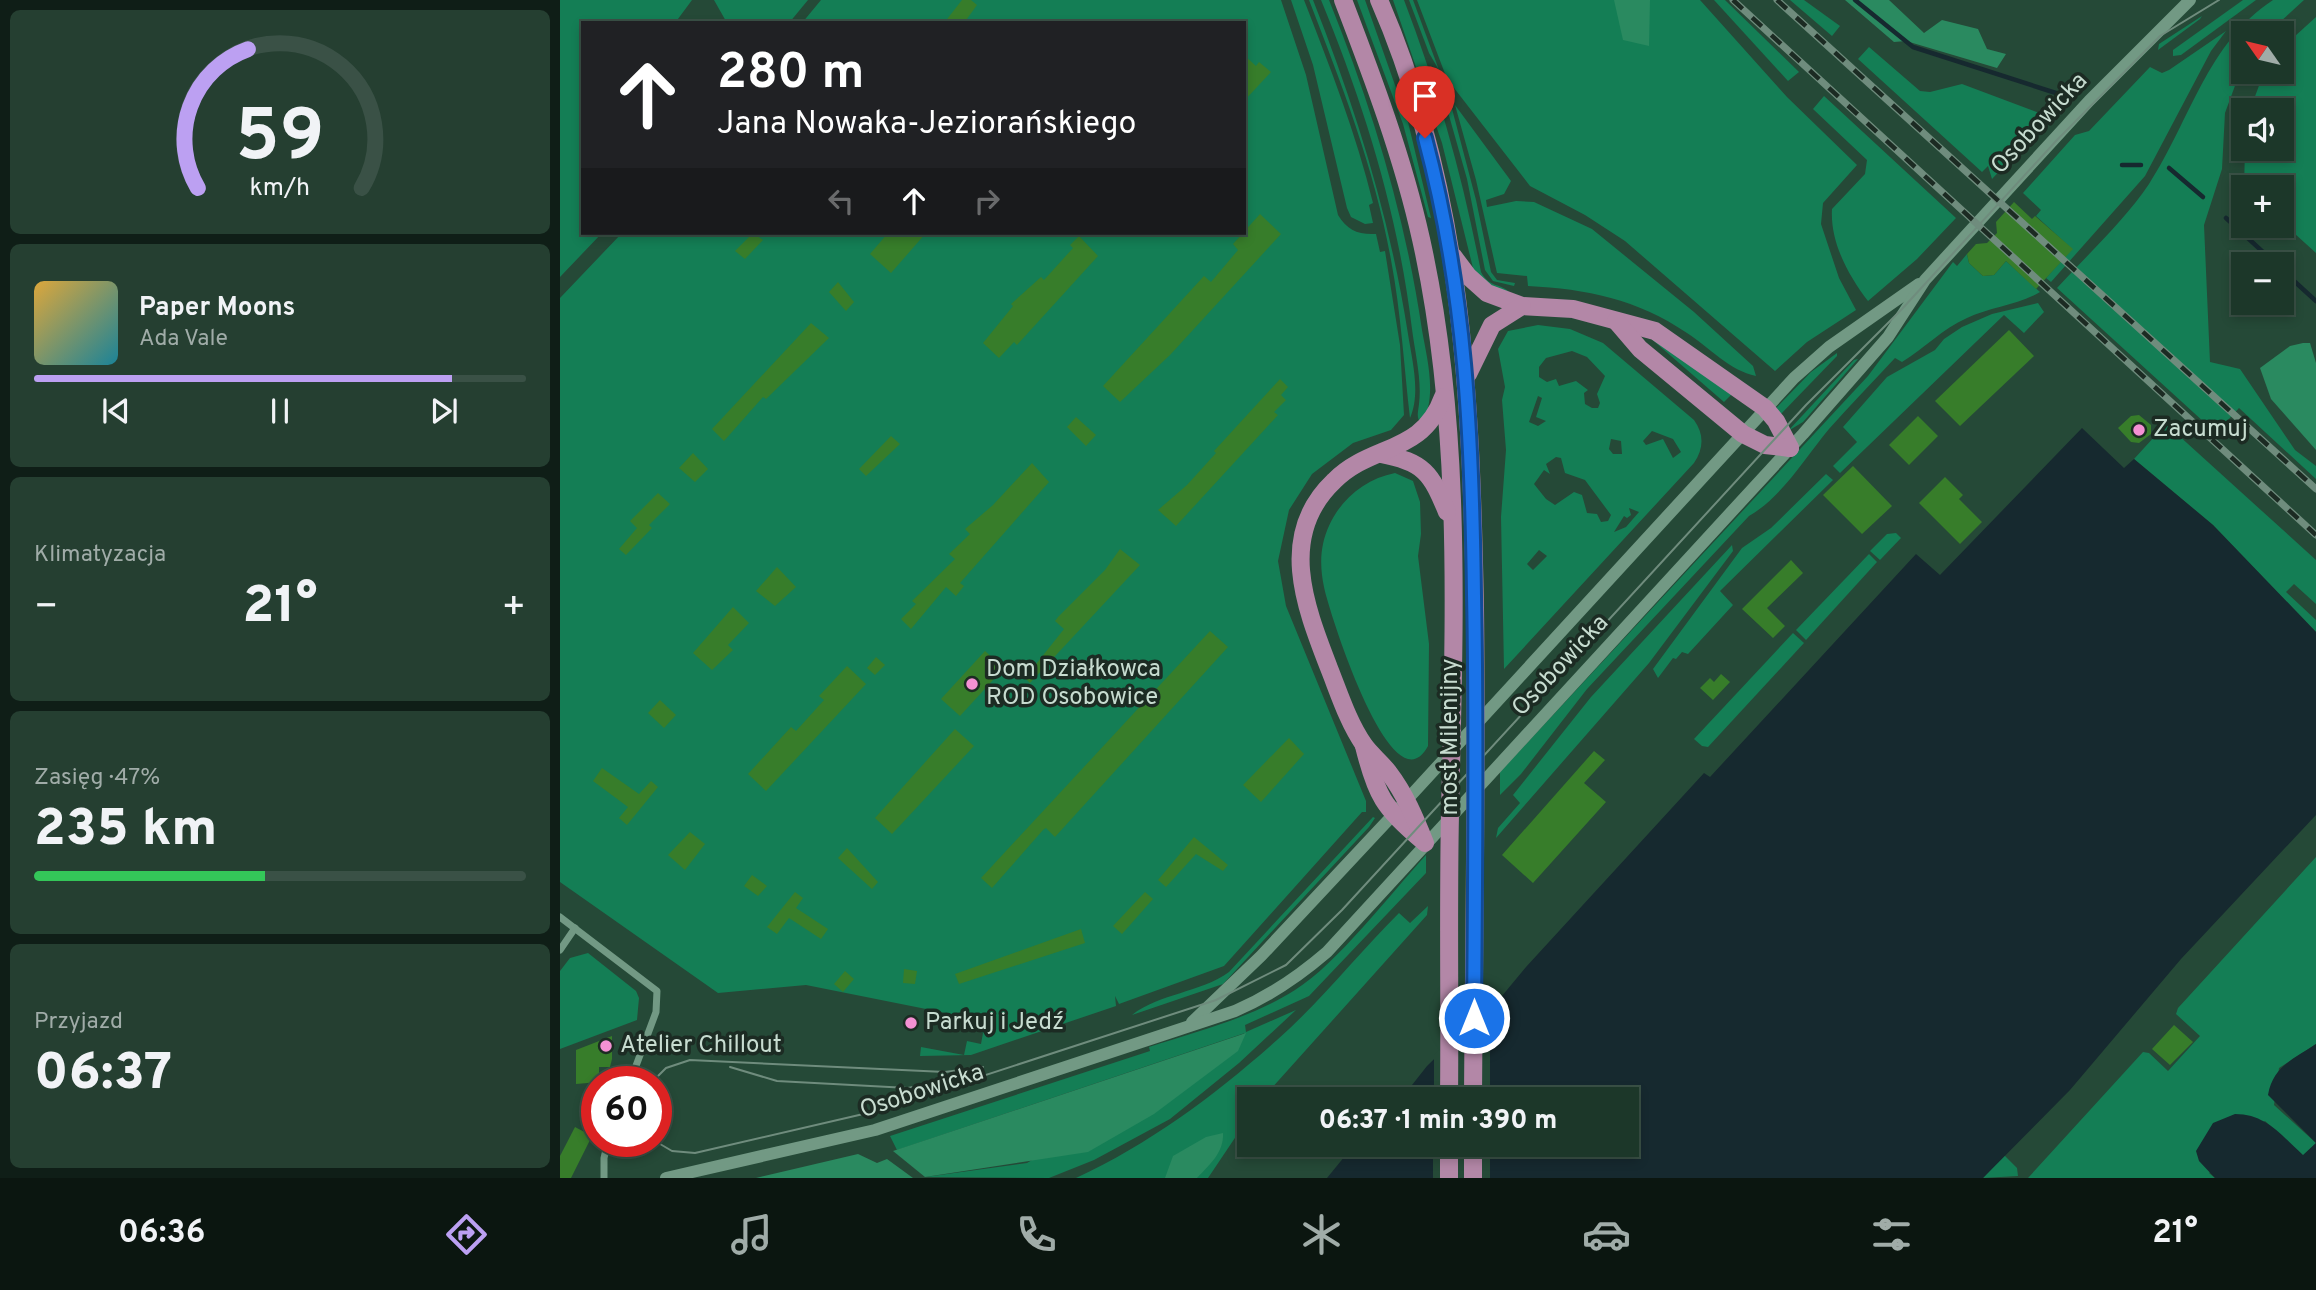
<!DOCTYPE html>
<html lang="pl">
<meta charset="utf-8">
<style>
:root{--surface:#1c3729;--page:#253f31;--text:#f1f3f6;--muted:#a0aca8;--line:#3a5146;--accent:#bca0f2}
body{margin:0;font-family:Overpass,sans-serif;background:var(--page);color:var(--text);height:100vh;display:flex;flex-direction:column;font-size:26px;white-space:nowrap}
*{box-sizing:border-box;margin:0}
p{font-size:23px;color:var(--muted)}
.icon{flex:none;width:38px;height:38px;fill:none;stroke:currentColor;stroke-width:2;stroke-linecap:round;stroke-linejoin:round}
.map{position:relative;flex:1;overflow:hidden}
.sheet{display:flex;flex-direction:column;gap:10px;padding:10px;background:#0f1e17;width:560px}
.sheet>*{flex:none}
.hud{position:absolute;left:21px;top:21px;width:665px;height:214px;border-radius:0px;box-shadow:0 4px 10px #0003,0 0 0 2px var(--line);background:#202124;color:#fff;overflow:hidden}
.needle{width:46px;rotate:304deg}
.fabs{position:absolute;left:1671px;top:21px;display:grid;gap:14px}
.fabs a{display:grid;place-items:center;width:63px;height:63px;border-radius:0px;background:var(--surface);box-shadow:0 4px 10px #0003,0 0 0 2px var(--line);font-size:35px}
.speed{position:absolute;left:21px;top:1066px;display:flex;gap:14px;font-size:35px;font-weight:700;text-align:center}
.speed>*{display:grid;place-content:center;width:91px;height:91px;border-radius:50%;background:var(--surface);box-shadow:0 4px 10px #0003,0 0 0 2px var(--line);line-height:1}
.speed .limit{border:10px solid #d22;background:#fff;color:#111}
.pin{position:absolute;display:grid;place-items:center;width:60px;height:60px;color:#fff;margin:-72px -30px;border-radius:50% 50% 50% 0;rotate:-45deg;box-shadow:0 0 7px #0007}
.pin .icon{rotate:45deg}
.me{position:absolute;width:77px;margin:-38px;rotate:0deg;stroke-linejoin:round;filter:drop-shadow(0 0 5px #0008)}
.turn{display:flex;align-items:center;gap:24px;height:147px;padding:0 21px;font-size:32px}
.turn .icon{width:91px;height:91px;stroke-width:2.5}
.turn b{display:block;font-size:49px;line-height:60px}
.lanes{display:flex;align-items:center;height:66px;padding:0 21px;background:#0003;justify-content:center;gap:35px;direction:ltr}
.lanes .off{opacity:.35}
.big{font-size:52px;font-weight:800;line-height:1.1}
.sheet .card{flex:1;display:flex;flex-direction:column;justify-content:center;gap:10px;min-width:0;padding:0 24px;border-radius:10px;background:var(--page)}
.sheet .dial{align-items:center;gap:0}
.dial svg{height:182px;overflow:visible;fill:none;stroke:var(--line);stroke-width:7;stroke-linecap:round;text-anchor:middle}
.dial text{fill:var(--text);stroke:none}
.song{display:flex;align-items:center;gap:21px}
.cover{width:84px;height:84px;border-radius:10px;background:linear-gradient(135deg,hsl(40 70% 55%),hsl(190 70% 35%))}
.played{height:7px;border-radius:4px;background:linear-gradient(90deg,var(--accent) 85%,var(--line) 85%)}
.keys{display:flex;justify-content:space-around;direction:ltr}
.heat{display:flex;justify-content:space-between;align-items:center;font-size:38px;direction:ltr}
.charge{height:10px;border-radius:5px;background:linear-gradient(90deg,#34c759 47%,var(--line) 0)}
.trip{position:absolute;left:677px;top:1087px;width:402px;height:70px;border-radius:0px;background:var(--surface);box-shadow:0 4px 10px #0003,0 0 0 2px var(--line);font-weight:800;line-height:70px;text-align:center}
.tab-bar{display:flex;height:112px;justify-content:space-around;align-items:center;background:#0b1610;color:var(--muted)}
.tab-bar .icon{width:49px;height:49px}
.tab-bar .on{color:var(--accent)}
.tab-bar b{font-size:32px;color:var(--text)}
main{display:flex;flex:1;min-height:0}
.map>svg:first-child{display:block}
.green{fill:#147e55;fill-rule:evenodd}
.forest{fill:#2a8a60}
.water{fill:#16292f}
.pier{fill:#254937}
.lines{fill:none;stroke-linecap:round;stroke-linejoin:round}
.stream{stroke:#16292f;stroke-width:4.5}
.building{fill:#377d2a}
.minor{stroke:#729984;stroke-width:7}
.tertiary{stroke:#729984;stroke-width:12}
.primary{stroke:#b387a7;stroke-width:18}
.tram{stroke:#6f8c7d;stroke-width:2}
.rail-casing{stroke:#6f8c7d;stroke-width:7}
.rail{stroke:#1c2b23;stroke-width:4.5;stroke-dasharray:13;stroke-linecap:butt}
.route-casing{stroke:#114b97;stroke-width:18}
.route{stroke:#1a73e8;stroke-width:12}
.poi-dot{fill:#f491d3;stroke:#1c2b23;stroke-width:2.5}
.labels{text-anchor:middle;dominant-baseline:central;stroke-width:7;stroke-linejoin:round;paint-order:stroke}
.street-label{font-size:24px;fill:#c7dcd0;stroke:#1c2b23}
.poi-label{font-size:24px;fill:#c7dcd0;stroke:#1c2b23;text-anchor:start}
</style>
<main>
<section class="sheet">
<div class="card dial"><svg viewBox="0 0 100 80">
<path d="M14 69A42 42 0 1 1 86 69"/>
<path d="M14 69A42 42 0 0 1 36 8" stroke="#bca0f2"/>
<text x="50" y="56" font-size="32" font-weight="700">59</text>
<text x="50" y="72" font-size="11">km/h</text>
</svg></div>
<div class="card">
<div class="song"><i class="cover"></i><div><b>Paper Moons</b><p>Ada Vale</p></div></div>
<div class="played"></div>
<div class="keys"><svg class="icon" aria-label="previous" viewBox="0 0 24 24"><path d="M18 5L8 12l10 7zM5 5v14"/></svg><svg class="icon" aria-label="pause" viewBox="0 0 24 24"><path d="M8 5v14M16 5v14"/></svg><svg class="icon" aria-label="next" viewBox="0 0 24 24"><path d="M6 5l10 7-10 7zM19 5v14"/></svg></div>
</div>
<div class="card"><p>Klimatyzacja</p>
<div class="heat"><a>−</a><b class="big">21°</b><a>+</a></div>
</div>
<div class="card"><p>Zasięg · 47%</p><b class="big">235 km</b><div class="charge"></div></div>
<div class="card"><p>Przyjazd</p><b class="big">06:37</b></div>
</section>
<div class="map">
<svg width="1756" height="1178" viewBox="0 0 1756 1178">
<rect width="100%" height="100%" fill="#254937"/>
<g class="green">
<path d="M0 0H132L115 23H23V233H42L0 277Z"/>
<path d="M154 0H248L229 23H167Z"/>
<path d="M261 0H721L746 75 778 215C787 230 798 235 816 234L820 252 825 251 840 345 844 415 831 430 793 443 752 474 729 510 718 561 726 606 806 801V812H802L664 966 559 1004 555 996 556 1006 411 1055 360 1056 361 1047 404 1055 407 1041 421 1044 423 1033 414 1030 416 1019 246 985 158 993 0 882V298L62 233H684V23H242Z"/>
<path d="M731 0H744C770 67 796 133 813 203L809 205 813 223 805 224 791 217 787 208 753 65Z"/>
<path d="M749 0H753C796 109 830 218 848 334 852 360 861 393 850 418 844 367 841 312 831 260 815 170 782 85 749 0Z"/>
<path d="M761 0H769C812 107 845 215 862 330 867 359 878 398 861 424 856 416 858 413 859 404 862 380 855 353 852 329 838 214 805 107 761 0Z"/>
<path d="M797 0H805L848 122 871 218 868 217 843 124Z"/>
<path d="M833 0H844C878 89 903 178 921 272 930 289 941 282 951 294L936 291 914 272 882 143Z"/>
<path d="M849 0H853L879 70 869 53Z"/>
<path d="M857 0H1140L1227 97 1297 165 1263 203 1261 224 1279 278 1296 310 1247 342 1215 371 1065 241 1025 215 970 186 887 79Z"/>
<path d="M1154 0H1165L1239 72 1228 81Z"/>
<path d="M1230 0H1244L1280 26 1272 36Z"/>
<path d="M1683 0H1696L1621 55 1613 56V50Z"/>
<path d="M1713 0H1744L1708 33H1684L1683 64 1665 113 1662 169 1644 225 1650 362 1680 369 1735 450 1756 466V479L1679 408 1656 433 1497 288C1528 254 1564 221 1589 184 1630 121 1647 43 1713 0Z"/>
<path d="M1642 16 1640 19 1598 50 1599 44Z"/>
<path d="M1756 17V253L1722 222V187H1684L1685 149H1722V110H1690L1704 72H1722V48Z"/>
<path d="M1666 31 1651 51 1585 176 1491 282 1486 278 1512 249 1476 216 1481 210 1463 193 1515 135 1529 131 1590 67 1602 73 1609 70Z"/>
<path d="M1309 47 1360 91 1370 92 1402 84 1490 117 1432 179 1428 166 1422 172 1298 59Z"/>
<path d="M1264 96 1396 218 1357 259 1308 301C1288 275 1270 242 1272 209L1305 174 1307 160 1253 109Z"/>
<path d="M891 105 916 200 931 272 937 280 955 283 954 286 933 281 925 270 907 179 888 112Z"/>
<path d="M895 105 951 181 944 194 926 200 927 207 956 201 974 202 1032 229 1134 312 1193 366 1196 376C1170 371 1149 347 1127 333 1077 299 1027 289 968 286L967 276 937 273 916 180Z"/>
<path d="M1407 254 1409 263 1423 276 1434 275 1446 261 1480 292C1458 305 1430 307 1407 318 1382 329 1365 348 1342 362L1335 358C1313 382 1290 405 1269 429 1245 458 1222 497 1189 516L1027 689 961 774 940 795V772L1308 376 1393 262 1397 266Z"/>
<path d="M1478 303 1484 312 1464 333 1444 315 1280 473 1273 466 1297 442 1283 427 1327 377 1375 350 1384 339 1402 327 1432 314Z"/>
<path d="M978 325 1010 329 1043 343 1134 420C1144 434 1144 448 1134 463L944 669 941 517 946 450 942 400 945 387 938 349 948 331ZM1012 351 1027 357 1045 376 1037 394 1040 403 1038 408H1032L1025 404 1024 393 1028 390 1016 381 999 386 996 379 987 382 979 377V367L986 358ZM978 396 982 398 976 417 986 421 978 426 969 422ZM1092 431 1113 439 1121 452 1113 458 1103 439 1086 445 1083 441ZM1051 439 1061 441 1062 454H1053L1049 449ZM996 457 1001 458 1005 473 1025 480 1051 515 1048 521 1041 522 1037 514 1027 513 1022 495 1014 492 995 505 986 499 974 484 984 470 990 474 986 464ZM1069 508 1079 512 1066 527 1054 532 1064 516 1067 518 1071 515ZM979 550 987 556 973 570 967 564Z"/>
<path d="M1088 336 1173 393 1164 402Z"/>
<path d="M1277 353V356L1219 416 1216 408 1251 372Z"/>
<path d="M1298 359 1243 422 1228 431 1294 360Z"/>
<path d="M1606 424 1756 560V604L1734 584 1726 592 1756 620V632L1653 525 1574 459Z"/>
<path d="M835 473 853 481 860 502 861 534 858 556 869 644 868 746C832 813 768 608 764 587 761 573 760 558 763 544 771 508 799 480 835 473Z"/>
<path d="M1266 474 1273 480 1160 591 1173 605 1128 654 1122 652 1116 659 1113 658 1098 678 1093 669 1182 548 1211 528Z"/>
<path d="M1336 533 1341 538 1320 560 1310 551 1327 534Z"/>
<path d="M1172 545 1173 551 1089 663 936 838 938 828 960 803 953 795 1031 697Z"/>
<path d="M1309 554 1317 562 1246 640 1236 630Z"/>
<path d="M1233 633 1244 643 1148 747 1142 746 1134 739Z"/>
<path d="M813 817 815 818 809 827 663 984 572 1015C600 993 640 993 669 972Z"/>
<path d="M866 855V873L749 996 685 1025 686 1032 736 1010 679 1063 610 1119 534 1160 489 1178 365 1177 467 1163 685 1033 337 1150 330 1136 590 1051 589 1047C638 1031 691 1018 735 990 777 964 831 893 866 855Z"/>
<path d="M1756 857V1044L1719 1068 1714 1105 1756 1143 1743 1156 1705 1121 1649 1173 1655 1178H1468L1583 1052 1589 1053 1608 1071 1640 1036 1616 1014 1618 1008Z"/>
<path d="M868 906 867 915 702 1099H690L689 1117 648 1178H516C591 1143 655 1095 717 1040 761 1001 798 954 839 913L850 923Z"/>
<path d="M28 953 76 991 79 998 77 1020 0 1049V971L10 958Z"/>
<path d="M1444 1155 1457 1168 1458 1176 1423 1178Z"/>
</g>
<g class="forest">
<path d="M1054 0H1090L1089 46 1063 40Z"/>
<path d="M1285 0H1329L1364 33 1382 20 1418 29 1427 49 1446 54 1437 68 1346 41 1334 42Z"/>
<path d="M1743 343H1750L1756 363V450L1711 399 1700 368 1730 346Z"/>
<path d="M686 1033 678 1051 594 1114 528 1152 365 1177 333 1151Z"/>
<path d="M663 1133C664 1153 649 1165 637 1178H605L613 1156 646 1137Z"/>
<path d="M298 1154 317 1163 327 1159 353 1178H196Z"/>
</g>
<g class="water">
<path d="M1522 428 1564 468 1574 459 1653 525 1756 632V815L1621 959 1510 1090 1423 1178H767L794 1145 1068 1144V1099H841L867 1066 915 1019 932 1008 966 967 1144 773 1150 777 1356 554 1380 575Z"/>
<path d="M1756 1044V1143L1708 1095C1713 1066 1734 1059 1756 1044Z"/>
<path d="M1675 1114C1706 1114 1721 1135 1743 1155L1756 1143V1178H1655L1639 1161 1636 1151 1653 1123Z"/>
</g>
<g class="pier">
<path d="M930 1005V1099H874V1055L913 1016Z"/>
<rect x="873" y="1145" width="57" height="33"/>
</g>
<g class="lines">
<g class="stream">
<path d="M1295 0 1353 47 1499 94"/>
<path d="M1562 165H1581"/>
<path d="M1609 168 1643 197"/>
<path d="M1666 218 1716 264"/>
<path d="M1722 270 1756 301"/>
</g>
</g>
<g class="building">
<path d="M402 0H411L417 5 404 23H384Z"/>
<path d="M684 55 696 66 699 62 711 72 684 101Z"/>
<path d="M1454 202 1472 219 1475 216 1513 249 1476 289 1446 261 1434 275 1423 276 1409 263 1407 254 1416 244 1427 243 1437 233 1436 222Z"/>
<path d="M700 214 721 234 610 355 560 402 543 386 644 276 651 282 678 250 673 244Z"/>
<path d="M193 233 203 240 185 259 175 251Z"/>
<path d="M328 233H366L331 273 310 254Z"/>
<path d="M519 236 538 256 457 345 454 342 439 358 423 343 453 306 451 304 481 277 484 280 513 248 510 245Z"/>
<path d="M278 282 294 302 286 311 269 292Z"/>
<path d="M251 323 269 338 206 399 203 397 164 441 152 429Z"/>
<path d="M1449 330 1474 356 1400 426 1375 401Z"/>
<path d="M720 379 728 387 721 395 726 400 714 412 718 415 616 526 598 510 627 485 656 453 654 451Z"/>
<path d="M1579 415 1591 425V434L1579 443 1571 442 1558 428 1571 416Z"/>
<path d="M1358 416 1378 436 1349 465 1329 445Z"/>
<path d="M516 417 536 435 526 446 507 427Z"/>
<path d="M331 436 340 444 306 476 299 469Z"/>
<path d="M133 453 148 469 135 482 119 468Z"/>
<path d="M472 463 489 482 400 583 404 586 396 596 386 587 351 629 341 619 356 604 352 601 395 559 389 554 410 534 405 529 433 505Z"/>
<path d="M1293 466 1332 506 1302 534 1263 495Z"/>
<path d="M1385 477 1403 495 1399 499 1422 522 1400 544 1359 503Z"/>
<path d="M98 493 110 504 89 525 92 528 66 555 59 549 77 528 70 521Z"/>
<path d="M560 549 580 565 470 683 465 678 504 629 495 621 498 617 545 570Z"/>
<path d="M1231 560 1243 573 1207 608 1225 626 1213 638 1182 609Z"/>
<path d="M217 567 236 587 215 606 196 591Z"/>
<path d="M173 607 189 623 168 645 173 650 152 670 133 653Z"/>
<path d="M650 631 668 647 495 837 486 828 483 830 432 888 421 878Z"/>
<path d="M425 651 444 668 400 716 381 699Z"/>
<path d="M316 657 325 665 315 675 307 668Z"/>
<path d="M287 666 306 684 206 791 188 774 231 727 236 731 264 700 259 696Z"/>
<path d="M1161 674 1170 682 1153 700 1140 688 1150 678 1154 682Z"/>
<path d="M100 700 116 715 104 728 88 713Z"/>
<path d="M395 729 414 746 332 834 315 818Z"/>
<path d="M729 738 744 754 701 802 683 785Z"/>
<path d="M1034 751 1045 760 1024 783 1046 802 973 883 942 855Z"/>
<path d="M42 768 79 794 91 781 98 787 67 825 59 818 68 807 33 781Z"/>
<path d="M130 832 145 844 125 870 108 855Z"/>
<path d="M634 837 668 865 663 871 636 854 606 887 598 880Z"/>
<path d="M287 848 318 882 312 889 278 858Z"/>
<path d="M192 875 207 886 198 896 184 886Z"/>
<path d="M235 892 243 898 236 908 268 929 261 939 229 918 217 934 207 927Z"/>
<path d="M585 892 593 899 562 934 553 926Z"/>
<path d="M521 929 525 943 399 984 395 974Z"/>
<path d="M344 969 357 971 355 984 343 983Z"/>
<path d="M285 971 294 979 283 992 274 984Z"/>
<path d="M1614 1025 1633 1042 1610 1065 1592 1049Z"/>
<path d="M52 1036V1059L50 1067H39V1082L16 1084V1050Z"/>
<path d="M15 1127 32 1136 11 1178H0V1156Z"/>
</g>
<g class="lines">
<g class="minor">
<path d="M0 917 97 991 96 1012 70 1082"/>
<path d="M0 950 15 928"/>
<path d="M44 1178V1158L48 1141"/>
</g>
<g class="tertiary">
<path d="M632 1022 701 956 832 816 1234 378 1269 347 1359 284"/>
<path d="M106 1178 315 1130 675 1011C710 996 738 977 767 952L1243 434 1328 337 1365 280 1529 101 1630 0"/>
</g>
<g class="primary">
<path d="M783 0C813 78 843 158 861 239 903 427 894 622 890 814 888 909 890 1004 889 1099"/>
<path d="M819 0C903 192 911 401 915 608 917 771 914 935 913 1099"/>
<path d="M893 256 908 276 927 293 962 306 1013 309 1095 331 1205 408 1216 421 1230 448"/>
<path d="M1056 321 1080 349 1183 434 1205 445 1230 448"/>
<path d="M908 374 932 325 962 306"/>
<path d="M821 454C864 462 871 473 887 512"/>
<path d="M804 746C816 795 824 809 863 841"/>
<path d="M865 843C855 818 845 794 829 773 822 763 811 755 804 745 788 722 779 693 769 668 745 606 717 535 774 481 812 443 862 455 883 397"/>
<path d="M889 1178V1144"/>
<path d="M913 1178V1144"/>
</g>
<g class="tram">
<path d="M170 1067 217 1081 348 1088 372 1083"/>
<path d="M92 1082 106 1068 130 1060 385 1072 423 1067"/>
<path d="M95 1141 112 1151 135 1153 312 1112 656 1000 726 965 782 910 1246 405 1342 309 1497 140 1600 36 1659 0"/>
</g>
<defs>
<g id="rail">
<path d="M1173 0 1756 535"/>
<path d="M1217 0 1756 489"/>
</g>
</defs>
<use href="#rail" class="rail-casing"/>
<use href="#rail" class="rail"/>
</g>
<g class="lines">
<defs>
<path id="route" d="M865 138C906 292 912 437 914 595 917 736 915 877 914 1018"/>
</defs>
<use href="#route" class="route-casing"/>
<use href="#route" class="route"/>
</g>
<g class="poi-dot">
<circle cx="1579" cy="430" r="7"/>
<circle cx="412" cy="684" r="7"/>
<circle cx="351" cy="1023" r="7"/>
<circle cx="46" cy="1046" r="7"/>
</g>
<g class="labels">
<g class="street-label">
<text transform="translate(1480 124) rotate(-47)">Osobowicka</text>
<text transform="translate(1001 666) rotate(-47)">Osobowicka</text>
<text transform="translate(891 737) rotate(-90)">most Milenijny</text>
<text transform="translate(362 1092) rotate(-18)">Osobowicka</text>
</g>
<g class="poi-label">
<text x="1593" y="430">Zacumuj</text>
<text x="426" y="670">Dom Działkowca<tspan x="426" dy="28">ROD Osobowice</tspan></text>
<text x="365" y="1023">Parkuj i Jedź</text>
<text x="60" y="1046">Atelier Chillout</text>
</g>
</g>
</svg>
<div class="fabs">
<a><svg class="needle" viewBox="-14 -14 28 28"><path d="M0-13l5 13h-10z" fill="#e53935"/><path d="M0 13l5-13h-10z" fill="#a0aca8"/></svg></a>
<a><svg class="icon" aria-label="sound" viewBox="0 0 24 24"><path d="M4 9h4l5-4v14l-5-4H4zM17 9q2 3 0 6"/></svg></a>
<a>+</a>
<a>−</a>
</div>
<div class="speed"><div class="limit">60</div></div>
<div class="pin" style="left:865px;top:138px;background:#d93025"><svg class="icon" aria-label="arrive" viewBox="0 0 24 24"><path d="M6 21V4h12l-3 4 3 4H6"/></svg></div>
<svg class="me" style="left:914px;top:1018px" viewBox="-20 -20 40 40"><circle r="17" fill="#1a73e8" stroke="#fff" stroke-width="3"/><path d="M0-11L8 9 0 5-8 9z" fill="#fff"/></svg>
<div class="trip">06:37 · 1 min · 390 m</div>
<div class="hud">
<div class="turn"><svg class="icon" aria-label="ahead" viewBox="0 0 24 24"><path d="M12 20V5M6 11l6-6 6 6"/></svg><div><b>280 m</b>Jana Nowaka-Jeziorańskiego</div></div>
<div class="lanes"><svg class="icon off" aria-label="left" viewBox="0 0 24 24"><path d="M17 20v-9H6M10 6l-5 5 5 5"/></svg><svg class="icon" aria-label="ahead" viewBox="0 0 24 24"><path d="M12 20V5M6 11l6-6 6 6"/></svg><svg class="icon off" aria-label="right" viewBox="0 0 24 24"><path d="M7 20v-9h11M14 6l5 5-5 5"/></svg></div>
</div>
</div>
</main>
<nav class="tab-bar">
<b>06:36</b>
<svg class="icon on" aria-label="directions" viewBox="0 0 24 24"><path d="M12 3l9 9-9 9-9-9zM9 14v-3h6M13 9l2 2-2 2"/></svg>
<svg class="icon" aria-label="music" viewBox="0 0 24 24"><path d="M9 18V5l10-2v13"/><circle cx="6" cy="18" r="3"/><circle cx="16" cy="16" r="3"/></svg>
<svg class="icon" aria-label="phone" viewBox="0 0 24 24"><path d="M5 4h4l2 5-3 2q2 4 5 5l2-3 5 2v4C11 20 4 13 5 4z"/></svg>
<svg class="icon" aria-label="climate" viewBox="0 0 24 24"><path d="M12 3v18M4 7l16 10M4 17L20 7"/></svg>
<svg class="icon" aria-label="car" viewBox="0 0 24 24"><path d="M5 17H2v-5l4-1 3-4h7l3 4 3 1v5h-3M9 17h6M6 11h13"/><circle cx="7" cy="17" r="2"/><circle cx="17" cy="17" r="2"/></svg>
<svg class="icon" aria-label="filters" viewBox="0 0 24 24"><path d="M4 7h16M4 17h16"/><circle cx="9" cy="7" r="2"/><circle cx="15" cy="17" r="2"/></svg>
<b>21°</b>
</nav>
